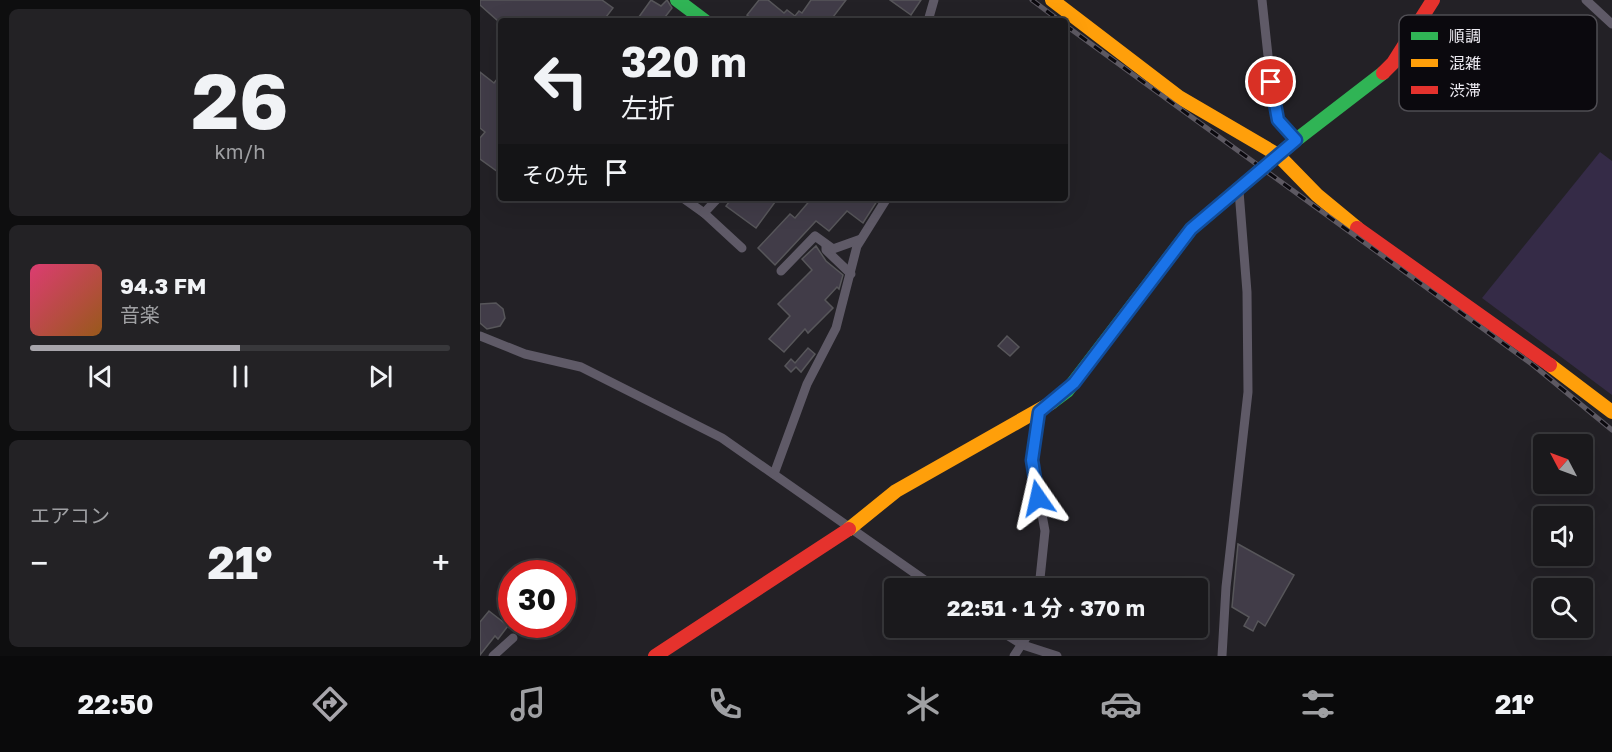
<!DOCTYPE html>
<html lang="ja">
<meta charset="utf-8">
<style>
:root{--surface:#1a191c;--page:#232225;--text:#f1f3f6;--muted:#9fa0a3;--line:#38383b;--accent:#a7a5ab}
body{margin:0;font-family:"Golos Text","Noto Sans JP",sans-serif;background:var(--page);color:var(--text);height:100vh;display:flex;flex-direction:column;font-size:22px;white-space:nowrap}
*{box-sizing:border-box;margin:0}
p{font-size:20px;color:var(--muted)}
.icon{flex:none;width:33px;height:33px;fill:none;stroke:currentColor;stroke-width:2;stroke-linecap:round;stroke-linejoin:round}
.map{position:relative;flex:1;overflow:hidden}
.panel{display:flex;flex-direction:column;gap:9px;padding:9px;background:#0e0e0f;width:480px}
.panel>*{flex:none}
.top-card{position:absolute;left:18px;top:18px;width:570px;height:183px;border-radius:6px;box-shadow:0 6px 24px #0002,0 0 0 2px var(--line);background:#1a191c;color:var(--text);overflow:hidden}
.needle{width:39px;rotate:311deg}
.buttons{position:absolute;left:1053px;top:434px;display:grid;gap:12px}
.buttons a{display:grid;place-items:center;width:60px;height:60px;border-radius:6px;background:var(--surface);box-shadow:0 6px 24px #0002,0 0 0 2px var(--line);font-size:30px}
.speed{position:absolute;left:18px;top:560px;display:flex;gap:12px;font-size:30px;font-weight:700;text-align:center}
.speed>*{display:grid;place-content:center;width:78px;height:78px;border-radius:50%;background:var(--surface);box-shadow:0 6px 24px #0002,0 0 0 2px var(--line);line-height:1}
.speed .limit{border:9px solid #d22;background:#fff;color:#111}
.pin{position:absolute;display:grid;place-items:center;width:51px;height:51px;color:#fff;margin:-26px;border:3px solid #fff;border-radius:50%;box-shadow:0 2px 6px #0007}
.me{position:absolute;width:66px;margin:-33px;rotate:349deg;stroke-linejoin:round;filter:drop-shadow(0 0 4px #0008)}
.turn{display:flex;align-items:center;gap:21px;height:126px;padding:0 24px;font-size:27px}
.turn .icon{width:78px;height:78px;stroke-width:2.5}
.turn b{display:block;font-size:42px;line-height:51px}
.then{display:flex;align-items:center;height:57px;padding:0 24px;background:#0003;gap:12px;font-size:22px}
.big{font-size:45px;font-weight:700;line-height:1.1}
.panel .widget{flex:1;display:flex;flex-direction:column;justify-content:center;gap:9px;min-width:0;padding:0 21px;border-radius:9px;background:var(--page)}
.panel .dial{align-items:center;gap:0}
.dial b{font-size:78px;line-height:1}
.song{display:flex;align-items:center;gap:18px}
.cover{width:72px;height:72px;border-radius:9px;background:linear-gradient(135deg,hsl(340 70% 55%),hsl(30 70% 35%))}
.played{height:6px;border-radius:3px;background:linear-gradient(90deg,var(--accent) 50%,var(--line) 50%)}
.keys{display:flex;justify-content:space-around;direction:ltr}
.heat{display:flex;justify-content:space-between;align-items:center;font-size:33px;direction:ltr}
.trip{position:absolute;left:404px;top:578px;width:324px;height:60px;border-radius:6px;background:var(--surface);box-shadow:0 6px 24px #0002,0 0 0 2px var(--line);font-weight:700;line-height:60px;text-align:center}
.tab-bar{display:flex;height:96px;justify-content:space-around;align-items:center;background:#0a0a0b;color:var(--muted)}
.tab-bar .icon{width:42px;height:42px}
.tab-bar .current{color:var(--accent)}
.tab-bar b{font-size:27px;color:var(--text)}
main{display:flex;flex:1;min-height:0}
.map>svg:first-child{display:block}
.green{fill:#352b47}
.building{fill:#413c48;stroke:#57565a;stroke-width:1.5}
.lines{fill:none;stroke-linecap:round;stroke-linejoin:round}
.street{stroke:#5f5a67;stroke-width:9}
.fast{stroke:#30b455;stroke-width:14}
.slow{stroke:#ff9f0a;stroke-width:14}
.jam{stroke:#e5322d;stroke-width:14}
.rail-casing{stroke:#5d5962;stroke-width:5}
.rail{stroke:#0b090e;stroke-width:3;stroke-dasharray:9;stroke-linecap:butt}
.route-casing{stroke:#114b97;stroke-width:15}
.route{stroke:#1a73e8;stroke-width:10}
.key{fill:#0b090e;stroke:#4f4d53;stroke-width:1.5}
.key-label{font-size:16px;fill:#eeecf3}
</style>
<main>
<section class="panel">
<div class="widget dial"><b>26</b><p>km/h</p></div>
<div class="widget">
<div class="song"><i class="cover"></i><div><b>94.3 FM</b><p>音楽</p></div></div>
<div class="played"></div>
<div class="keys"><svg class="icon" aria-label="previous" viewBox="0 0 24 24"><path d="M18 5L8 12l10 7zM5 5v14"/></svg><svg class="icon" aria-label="pause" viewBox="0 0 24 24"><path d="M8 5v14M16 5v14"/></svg><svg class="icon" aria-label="next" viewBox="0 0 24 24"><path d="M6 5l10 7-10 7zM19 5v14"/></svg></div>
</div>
<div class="widget"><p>エアコン</p>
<div class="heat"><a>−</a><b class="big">21°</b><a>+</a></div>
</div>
</section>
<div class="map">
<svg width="1132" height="656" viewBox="0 0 1132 656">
<rect width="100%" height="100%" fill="#232126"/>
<path class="green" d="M1120 152 1132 161V395L1002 298Z"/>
<g class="building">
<path d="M0 0H122L133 8 123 21H18L0 5Z"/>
<path d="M171 0 181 6 187 0 192 8 182 21H156Z"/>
<path d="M279 0H288L304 13 307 10 315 16 319 11 322 13 331 0H366L350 21H275L267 15Z"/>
<path d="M410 0H441L431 15Z"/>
<path d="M0 72 14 83 21 74V168L18 172 0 159V138L5 132 0 128Z"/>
<path d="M252 198H298L276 228 246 206Z"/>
<path d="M332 198H399L383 223 367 211 349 231 336 221 295 265 278 248 310 214 315 218Z"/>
<path d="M336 246 346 261 363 275 359 289 357 287 345 300 353 308 328 333 325 329 304 352 289 339 310 316 298 304 332 270 322 259Z"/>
<path d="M16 303 23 309 25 318 20 326 7 329 0 323V304Z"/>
<path d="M527 336 539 347 530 356 518 346Z"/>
<path d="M328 348 335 354 321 372 316 367 311 372 305 366 311 359 315 363Z"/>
<path d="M758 544 814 575 785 626 778 621 773 631 764 626 769 617 752 607Z"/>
<path d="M9 611 28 626 18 639 15 636 0 655V622Z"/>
</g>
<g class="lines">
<g class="street">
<path d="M782 0 793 102 798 120 816 140"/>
<path d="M1106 0 1132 24"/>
<path d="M448 21 454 0"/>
<path d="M203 198 224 213"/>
<path d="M238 198 224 213 262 248"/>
<path d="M346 245V250L371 274"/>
<path d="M301 271 335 236 353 249 381 239"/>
<path d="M0 336 45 354 101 367 242 438 456 588"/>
<path d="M294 474 327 384 356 328 377 246 407 198"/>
<path d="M559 588 565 531 552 460 559 412"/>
<path d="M514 627 543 645 577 656"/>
<path d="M13 656 33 638"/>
<path d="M534 656 553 627"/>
<path d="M742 656 746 587 768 392 767 292 759 191"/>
</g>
<g class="fast">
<path d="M197 0 225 21"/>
<path d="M571 403 587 391 711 229 816 140 903 73"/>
</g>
<g class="slow">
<path d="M572 0 699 97 798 155 837 195 877 228"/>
<path d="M1070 365 1132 412"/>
<path d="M369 529 416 491 571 403"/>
</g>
<g class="jam">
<path d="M903 73 913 63 953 0"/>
<path d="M877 228 1070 365"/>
<path d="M175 656 369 529"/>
</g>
<defs>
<g id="rail">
<path d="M552 0 580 21"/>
<path d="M585 25 1053 365 1132 430"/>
</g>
</defs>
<use href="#rail" class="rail-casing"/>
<use href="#rail" class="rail"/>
</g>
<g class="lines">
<defs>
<path id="route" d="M558 498 552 460 559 412 594 383 711 229 816 140 798 120 791 82"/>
</defs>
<use href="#route" class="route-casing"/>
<use href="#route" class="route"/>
</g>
<rect x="919" y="15" width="198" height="96" rx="9" class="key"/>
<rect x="931" y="32" width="27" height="8" fill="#30b455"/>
<rect x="931" y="59" width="27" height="8" fill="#ff9f0a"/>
<rect x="931" y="86" width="27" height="8" fill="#e5322d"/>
<g class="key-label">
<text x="969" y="42">順調</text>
<text x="969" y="69">混雑</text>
<text x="969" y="96">渋滞</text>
</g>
</svg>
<div class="buttons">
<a><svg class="needle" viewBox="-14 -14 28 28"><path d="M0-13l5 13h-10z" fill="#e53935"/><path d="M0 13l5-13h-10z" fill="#9fa0a3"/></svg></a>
<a><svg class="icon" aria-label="sound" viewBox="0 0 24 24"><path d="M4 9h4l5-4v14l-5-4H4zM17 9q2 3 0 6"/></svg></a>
<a><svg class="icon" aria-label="search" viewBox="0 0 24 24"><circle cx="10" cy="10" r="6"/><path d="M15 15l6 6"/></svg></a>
</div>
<div class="speed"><div class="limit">30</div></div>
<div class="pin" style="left:791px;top:82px;background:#d93025"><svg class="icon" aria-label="arrive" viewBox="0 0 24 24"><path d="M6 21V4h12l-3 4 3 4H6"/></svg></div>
<svg class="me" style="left:558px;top:498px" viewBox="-20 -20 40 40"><path d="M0-17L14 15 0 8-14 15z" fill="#1a73e8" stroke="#fff" stroke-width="4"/></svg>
<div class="trip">22:51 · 1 分 · 370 m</div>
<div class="top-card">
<div class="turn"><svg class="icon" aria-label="left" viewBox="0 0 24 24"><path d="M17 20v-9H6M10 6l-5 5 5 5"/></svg><div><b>320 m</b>左折</div></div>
<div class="then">その先<svg class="icon" aria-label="arrive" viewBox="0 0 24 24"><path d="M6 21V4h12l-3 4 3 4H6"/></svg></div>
</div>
</div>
</main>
<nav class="tab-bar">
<b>22:50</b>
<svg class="icon current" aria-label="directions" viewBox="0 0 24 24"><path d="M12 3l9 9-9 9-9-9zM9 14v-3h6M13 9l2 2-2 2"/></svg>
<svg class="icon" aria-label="music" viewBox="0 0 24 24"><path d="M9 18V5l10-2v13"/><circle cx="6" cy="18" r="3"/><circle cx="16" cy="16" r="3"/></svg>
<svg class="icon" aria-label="phone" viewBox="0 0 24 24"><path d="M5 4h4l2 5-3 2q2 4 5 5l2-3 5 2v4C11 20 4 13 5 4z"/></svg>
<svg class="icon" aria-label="climate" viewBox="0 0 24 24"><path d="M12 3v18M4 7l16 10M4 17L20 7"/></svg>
<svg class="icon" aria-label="car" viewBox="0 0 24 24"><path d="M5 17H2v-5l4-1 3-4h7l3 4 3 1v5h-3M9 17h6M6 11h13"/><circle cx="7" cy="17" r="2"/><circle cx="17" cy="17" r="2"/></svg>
<svg class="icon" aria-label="filters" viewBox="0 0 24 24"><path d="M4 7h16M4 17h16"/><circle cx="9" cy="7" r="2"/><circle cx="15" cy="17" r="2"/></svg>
<b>21°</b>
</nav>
